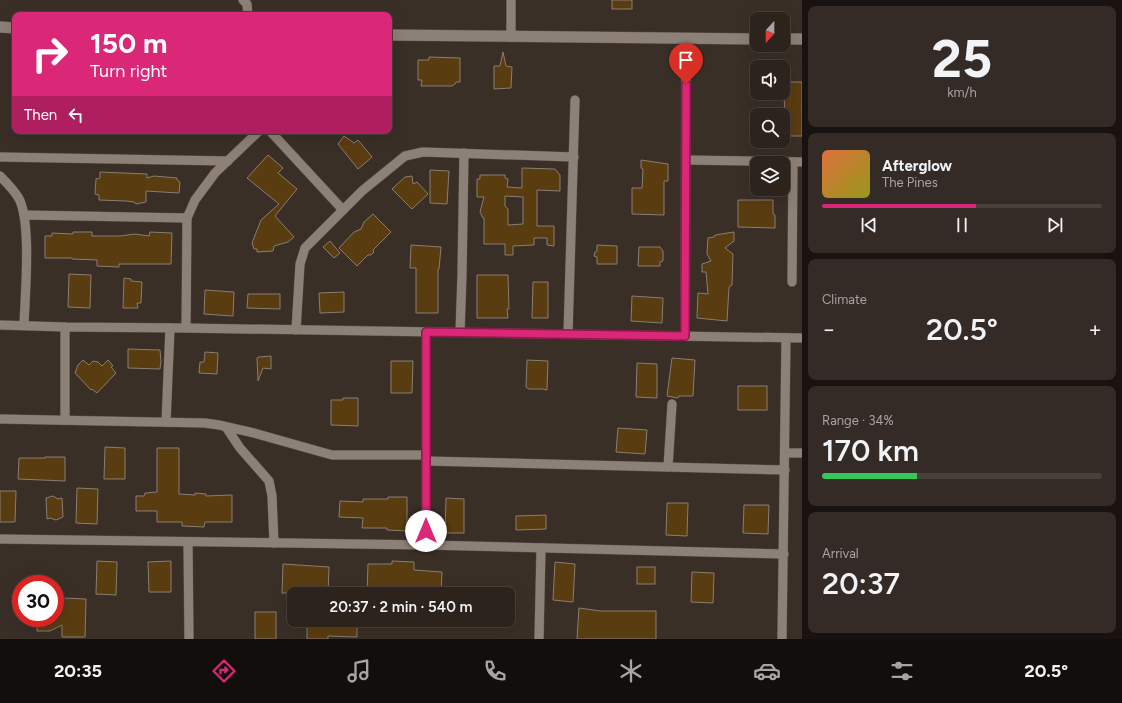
<!DOCTYPE html>
<meta charset="utf-8">
<style>
:root{--surface:#2c231d;--page:#342b26;--text:#f1f3f6;--muted:#a6a4a4;--line:#48403b;--accent:#db2777}
body{margin:0;font-family:Figtree,sans-serif;background:var(--page);color:var(--text);height:100vh;display:flex;flex-direction:column;font-size:15px;white-space:nowrap}
*{box-sizing:border-box;margin:0}
p{font-size:13px;color:var(--muted)}
.icon{flex:none;width:22px;height:22px;fill:none;stroke:currentColor;stroke-width:2;stroke-linecap:round;stroke-linejoin:round}
.map{position:relative;flex:1;overflow:hidden}
.side{display:flex;flex-direction:column;gap:6px;padding:6px;background:#181310;width:320px}
.side>*{flex:none}
.hud{position:absolute;left:12px;top:12px;width:380px;height:122px;border-radius:8px;box-shadow:0 4px 16px #0002,0 0 0 1px var(--line);background:#db2777;color:#fff;overflow:hidden}
.needle{width:26px;rotate:201deg}
.fabs{position:absolute;left:750px;top:12px;display:grid;gap:8px}
.fabs a{display:grid;place-items:center;width:40px;height:40px;border-radius:8px;background:var(--surface);box-shadow:0 4px 16px #0002,0 0 0 1px var(--line);font-size:20px}
.speed{position:absolute;left:12px;top:575px;display:flex;gap:8px;font-size:20px;font-weight:700;text-align:center}
.speed>*{display:grid;place-content:center;width:52px;height:52px;border-radius:50%;background:var(--surface);box-shadow:0 4px 16px #0002,0 0 0 1px var(--line);line-height:1}
.speed .limit{border:6px solid #d22;background:#fff;color:#111}
.pin{position:absolute;display:grid;place-items:center;width:34px;height:34px;color:#fff;margin:-41px -17px;border-radius:50% 50% 50% 0;rotate:-45deg;box-shadow:0 0 4px #0007}
.pin .icon{rotate:45deg}
.me{position:absolute;width:44px;margin:-22px;rotate:0deg;stroke-linejoin:round;filter:drop-shadow(0 0 3px #0008)}
.turn{display:flex;align-items:center;gap:14px;height:84px;padding:0 12px;font-size:18px}
.turn .icon{width:52px;height:52px;stroke-width:2.5}
.turn b{display:block;font-size:28px;line-height:34px}
.then{display:flex;align-items:center;height:38px;padding:0 12px;background:#0003;gap:8px;font-size:15px}
.big{font-size:30px;font-weight:600;line-height:1.1}
.side .card{flex:1;display:flex;flex-direction:column;justify-content:center;gap:6px;min-width:0;padding:0 14px;border-radius:8px;background:var(--page)}
.side .dial{align-items:center;gap:0}
.dial b{font-size:52px;line-height:1}
.song{display:flex;align-items:center;gap:12px}
.cover{width:48px;height:48px;border-radius:6px;background:linear-gradient(135deg,hsl(20 70% 55%),hsl(60 70% 35%))}
.played{height:4px;border-radius:2px;background:linear-gradient(90deg,var(--accent) 55%,var(--line) 55%)}
.keys{display:flex;justify-content:space-around;direction:ltr}
.heat{display:flex;justify-content:space-between;align-items:center;font-size:22px;direction:ltr}
.charge{height:6px;border-radius:3px;background:linear-gradient(90deg,#34c759 34%,var(--line) 0)}
.trip{position:absolute;left:287px;top:587px;width:228px;height:40px;border-radius:8px;background:var(--surface);box-shadow:0 4px 16px #0002,0 0 0 1px var(--line);font-weight:600;line-height:40px;text-align:center}
.tabs{display:flex;height:64px;justify-content:space-around;align-items:center;background:#120e0c;color:var(--muted)}
.tabs .icon{width:28px;height:28px}
.tabs .on{color:var(--accent)}
.tabs b{font-size:18px;color:var(--text)}
main{display:flex;flex:1;min-height:0}
.map>svg:first-child{display:block}
.building{fill:#5a3c11;stroke:#887e72;fill-rule:evenodd}
.lines{fill:none;stroke-linecap:round;stroke-linejoin:round}
.minor-casing{stroke:#574e47;stroke-width:10}
.tertiary-casing{stroke:#574e47;stroke-width:12}
.minor{stroke:#8d8076;stroke-width:9}
.tertiary{stroke:#8d8076;stroke-width:11}
.route-casing{stroke:#8e194d;stroke-width:10}
.route{stroke:#db2777;stroke-width:7}
</style>
<main>
<div class="map">
<svg width="802" height="639" viewBox="0 0 802 639">
<rect width="100%" height="100%" fill="#3a2f27"/>
<g class="building">
<rect x="612" y="0" width="20" height="9"/>
<path d="M503 52 506 66 512 67 511 88 494 89V66H500Z"/>
<path d="M429 57 460 58V82H456L455 84 452 86H421L422 80H418V60H429Z"/>
<path d="M784 82H802V136H785Z"/>
<path d="M344 136 354 143 358 140 372 157 358 169 338 144Z"/>
<path d="M268 155 283 168 278 173 297 189 275 216 294 237 288 242 274 246 273 251 257 252V249H254L252 243 261 220 279 204 247 178Z"/>
<path d="M641 160 668 164V181H664V215L632 214V188H642L643 169 641 168Z"/>
<path d="M522 168 555 169 560 175V191L537 190V226H554V246L547 245V238H534V245L513 246V255H505V244H484V218H483L480 212 484 197H477V179H480V175H505V178L508 179 507 187 522 188ZM505 196 523 197V224L508 225V209L505 206Z"/>
<path d="M430 170 449 171 447 204 430 203Z"/>
<path d="M100 172 147 174V178L154 176 177 178V180L180 182 179 193 146 191V202L136 204 134 202 126 201 99 200V195L95 194 96 179 100 178Z"/>
<path d="M412 176 413 184 417 182 428 194 412 209 392 189 405 177Z"/>
<path d="M738 200H773V214L775 215V228L738 227Z"/>
<path d="M373 214 391 232 373 250 374 252 371 255H368L357 266 339 248 354 232 361 229 364 222Z"/>
<path d="M73 232H92V236H120L135 234 149 236 150 232 172 233 171 264H119V267L97 266V260L72 259V258H45V236H52V233L73 234Z"/>
<path d="M734 232V241L725 248 733 254 732 285 729 287 727 321 697 318 698 293 708 294 706 272H702V264L711 261 707 254 708 238 714 237 715 235Z"/>
<path d="M330 241 340 253 334 258 323 247Z"/>
<path d="M411 245 441 247 439 269H438V313H416V268H410Z"/>
<path d="M597 245 617 246V264H597V257L594 256 595 252 597 251Z"/>
<path d="M639 247H660L663 251V261L660 262V266H638Z"/>
<path d="M69 274 91 275 90 308 68 307Z"/>
<path d="M477 275H508L509 309H507L508 318H477Z"/>
<path d="M124 278 131 279V281L142 282 141 303H137L138 308H123Z"/>
<path d="M533 282H548V318H532Z"/>
<path d="M205 290 234 292 233 316 204 314Z"/>
<path d="M344 292V312L320 313 319 293Z"/>
<path d="M248 294H280V309L247 308Z"/>
<path d="M632 296 663 298 662 323 631 321Z"/>
<path d="M128 349 160 350 161 361 160 369 128 368Z"/>
<path d="M205 352 218 353 217 374 199 373 200 362H204Z"/>
<path d="M271 356V369L263 368 258 381 257 358 259 357Z"/>
<path d="M672 358 695 360 693 396H679L678 398 667 396Z"/>
<path d="M83 360 89 365 93 361 98 362 102 366 108 360 113 366 111 367 116 373 97 393 92 389 91 390 75 373 78 365Z"/>
<path d="M527 360 548 361 547 390 543 389H529L526 387Z"/>
<path d="M391 361H413L412 393H391Z"/>
<path d="M637 363 657 364V398L636 397Z"/>
<rect x="738" y="386" width="29" height="24"/>
<path d="M343 398H358V426L331 425V400H343Z"/>
<path d="M618 428 647 430 645 454 616 452Z"/>
<path d="M105 447 125 448V479H104Z"/>
<path d="M157 448H179V494L195 495V493L206 494V496L232 495V522H205L204 527 182 526V522H157V511H136V496H144L145 493 157 492Z"/>
<path d="M45 457H65V481L18 479 19 458H45Z"/>
<path d="M77 488 98 489 97 524 76 523Z"/>
<path d="M0 491H16L15 522H0Z"/>
<path d="M53 496 58 499 62 498 63 517 56 520 50 518 47 519 46 498Z"/>
<path d="M388 497H407V531L387 530V528H362L363 518 339 517 340 501 363 502V499H388Z"/>
<path d="M446 498 464 499V533H445Z"/>
<path d="M667 503H688L687 536 666 535Z"/>
<path d="M744 505H769L768 534 743 533Z"/>
<path d="M546 515V529L516 530V516Z"/>
<path d="M97 561 117 562 116 595 96 594Z"/>
<path d="M171 561V592H149L148 562Z"/>
<path d="M392 561 414 562V570L442 572 441 594H367L368 564H392Z"/>
<path d="M555 562 575 564 573 602 553 600Z"/>
<path d="M283 564 329 567 328 594 282 593Z"/>
<rect x="637" y="567" width="18" height="17"/>
<path d="M692 572 714 573 713 603 691 602Z"/>
<path d="M63 598 86 599 85 637H62V625L50 631H37V618H55V601H63Z"/>
<path d="M579 608 601 611H656V639H577Z"/>
<rect x="255" y="612" width="21" height="27"/>
<path d="M307 620H357V637L328 636V639H307Z"/>
</g>
<g class="lines">
<defs>
<g id="minor">
<path d="M243 0 247 4 248 15"/>
<path d="M511 37V0"/>
<path d="M270 131 343 210"/>
<path d="M0 157 228 161"/>
<path d="M686 160 802 162"/>
<path d="M0 176C6 182 13 189 18 197 32 219 25 296 24 325"/>
<path d="M24 215 187 218"/>
<path d="M792 282 793 162"/>
<path d="M0 325 65 327 186 328 802 338"/>
<path d="M186 328 187 218 195 200 215 173 259 131"/>
<path d="M296 330 300 264 305 248 362 191 405 156 423 152 574 157"/>
<path d="M426 332V545"/>
<path d="M460 332 462 275 464 153"/>
<path d="M568 334 575 100"/>
<path d="M685 336 686 38"/>
<path d="M0 419 205 423 219 425 254 433 332 455H426"/>
<path d="M65 420V327"/>
<path d="M166 422 170 328"/>
<path d="M226 427 240 448 269 481 272 496 274 543"/>
<path d="M785 453H802"/>
<path d="M426 461 785 470"/>
<path d="M668 467 672 404"/>
<path d="M0 539 426 545 784 554"/>
<path d="M188 542 189 639"/>
<path d="M539 639 541 548"/>
<path d="M782 639 786 338"/>
</g>
<g id="tertiary">
<path d="M0 27 15 28"/>
<path d="M389 35 757 39"/>
<path d="M783 39H802"/>
</g>
</defs>
<use href="#minor" class="minor-casing"/>
<use href="#tertiary" class="tertiary-casing"/>
<use href="#minor" class="minor"/>
<use href="#tertiary" class="tertiary"/>
</g>
<g class="lines">
<defs>
<path id="route" d="M426 531V332L685 336 686 84"/>
</defs>
<use href="#route" class="route-casing"/>
<use href="#route" class="route"/>
</g>
</svg>
<div class="fabs">
<a><svg class="needle" viewBox="-14 -14 28 28"><path d="M0-13l5 13h-10z" fill="#e53935"/><path d="M0 13l5-13h-10z" fill="#a6a4a4"/></svg></a>
<a><svg class="icon" aria-label="sound" viewBox="0 0 24 24"><path d="M4 9h4l5-4v14l-5-4H4zM17 9q2 3 0 6"/></svg></a>
<a><svg class="icon" aria-label="search" viewBox="0 0 24 24"><circle cx="10" cy="10" r="6"/><path d="M15 15l6 6"/></svg></a>
<a><svg class="icon" aria-label="layers" viewBox="0 0 24 24"><path d="M12 4l9 5-9 5-9-5zM3 14l9 5 9-5"/></svg></a>
</div>
<div class="speed"><div class="limit">30</div></div>
<div class="pin" style="left:686px;top:84px;background:#d93025"><svg class="icon" aria-label="arrive" viewBox="0 0 24 24"><path d="M6 21V4h12l-3 4 3 4H6"/></svg></div>
<svg class="me" style="left:426px;top:531px" viewBox="-20 -20 40 40"><circle r="19" fill="#fff"/><path d="M0-13L10 11 0 6-10 11z" fill="#db2777"/></svg>
<div class="trip">20:37 · 2 min · 540 m</div>
<div class="hud">
<div class="turn"><svg class="icon" aria-label="right" viewBox="0 0 24 24"><path d="M7 20v-9h11M14 6l5 5-5 5"/></svg><div><b>150 m</b>Turn right</div></div>
<div class="then">Then<svg class="icon" aria-label="left" viewBox="0 0 24 24"><path d="M17 20v-9H6M10 6l-5 5 5 5"/></svg></div>
</div>
</div>
<section class="side">
<div class="card dial"><b>25</b><p>km/h</p></div>
<div class="card">
<div class="song"><i class="cover"></i><div><b>Afterglow</b><p>The Pines</p></div></div>
<div class="played"></div>
<div class="keys"><svg class="icon" aria-label="previous" viewBox="0 0 24 24"><path d="M18 5L8 12l10 7zM5 5v14"/></svg><svg class="icon" aria-label="pause" viewBox="0 0 24 24"><path d="M8 5v14M16 5v14"/></svg><svg class="icon" aria-label="next" viewBox="0 0 24 24"><path d="M6 5l10 7-10 7zM19 5v14"/></svg></div>
</div>
<div class="card"><p>Climate</p>
<div class="heat"><a>−</a><b class="big">20.5°</b><a>+</a></div>
</div>
<div class="card"><p>Range · 34%</p><b class="big">170 km</b><div class="charge"></div></div>
<div class="card"><p>Arrival</p><b class="big">20:37</b></div>
</section>
</main>
<nav class="tabs">
<b>20:35</b>
<svg class="icon on" aria-label="directions" viewBox="0 0 24 24"><path d="M12 3l9 9-9 9-9-9zM9 14v-3h6M13 9l2 2-2 2"/></svg>
<svg class="icon" aria-label="music" viewBox="0 0 24 24"><path d="M9 18V5l10-2v13"/><circle cx="6" cy="18" r="3"/><circle cx="16" cy="16" r="3"/></svg>
<svg class="icon" aria-label="phone" viewBox="0 0 24 24"><path d="M5 4h4l2 5-3 2q2 4 5 5l2-3 5 2v4C11 20 4 13 5 4z"/></svg>
<svg class="icon" aria-label="climate" viewBox="0 0 24 24"><path d="M12 3v18M4 7l16 10M4 17L20 7"/></svg>
<svg class="icon" aria-label="car" viewBox="0 0 24 24"><path d="M5 17H2v-5l4-1 3-4h7l3 4 3 1v5h-3M9 17h6M6 11h13"/><circle cx="7" cy="17" r="2"/><circle cx="17" cy="17" r="2"/></svg>
<svg class="icon" aria-label="filters" viewBox="0 0 24 24"><path d="M4 7h16M4 17h16"/><circle cx="9" cy="7" r="2"/><circle cx="15" cy="17" r="2"/></svg>
<b>20.5°</b>
</nav>
